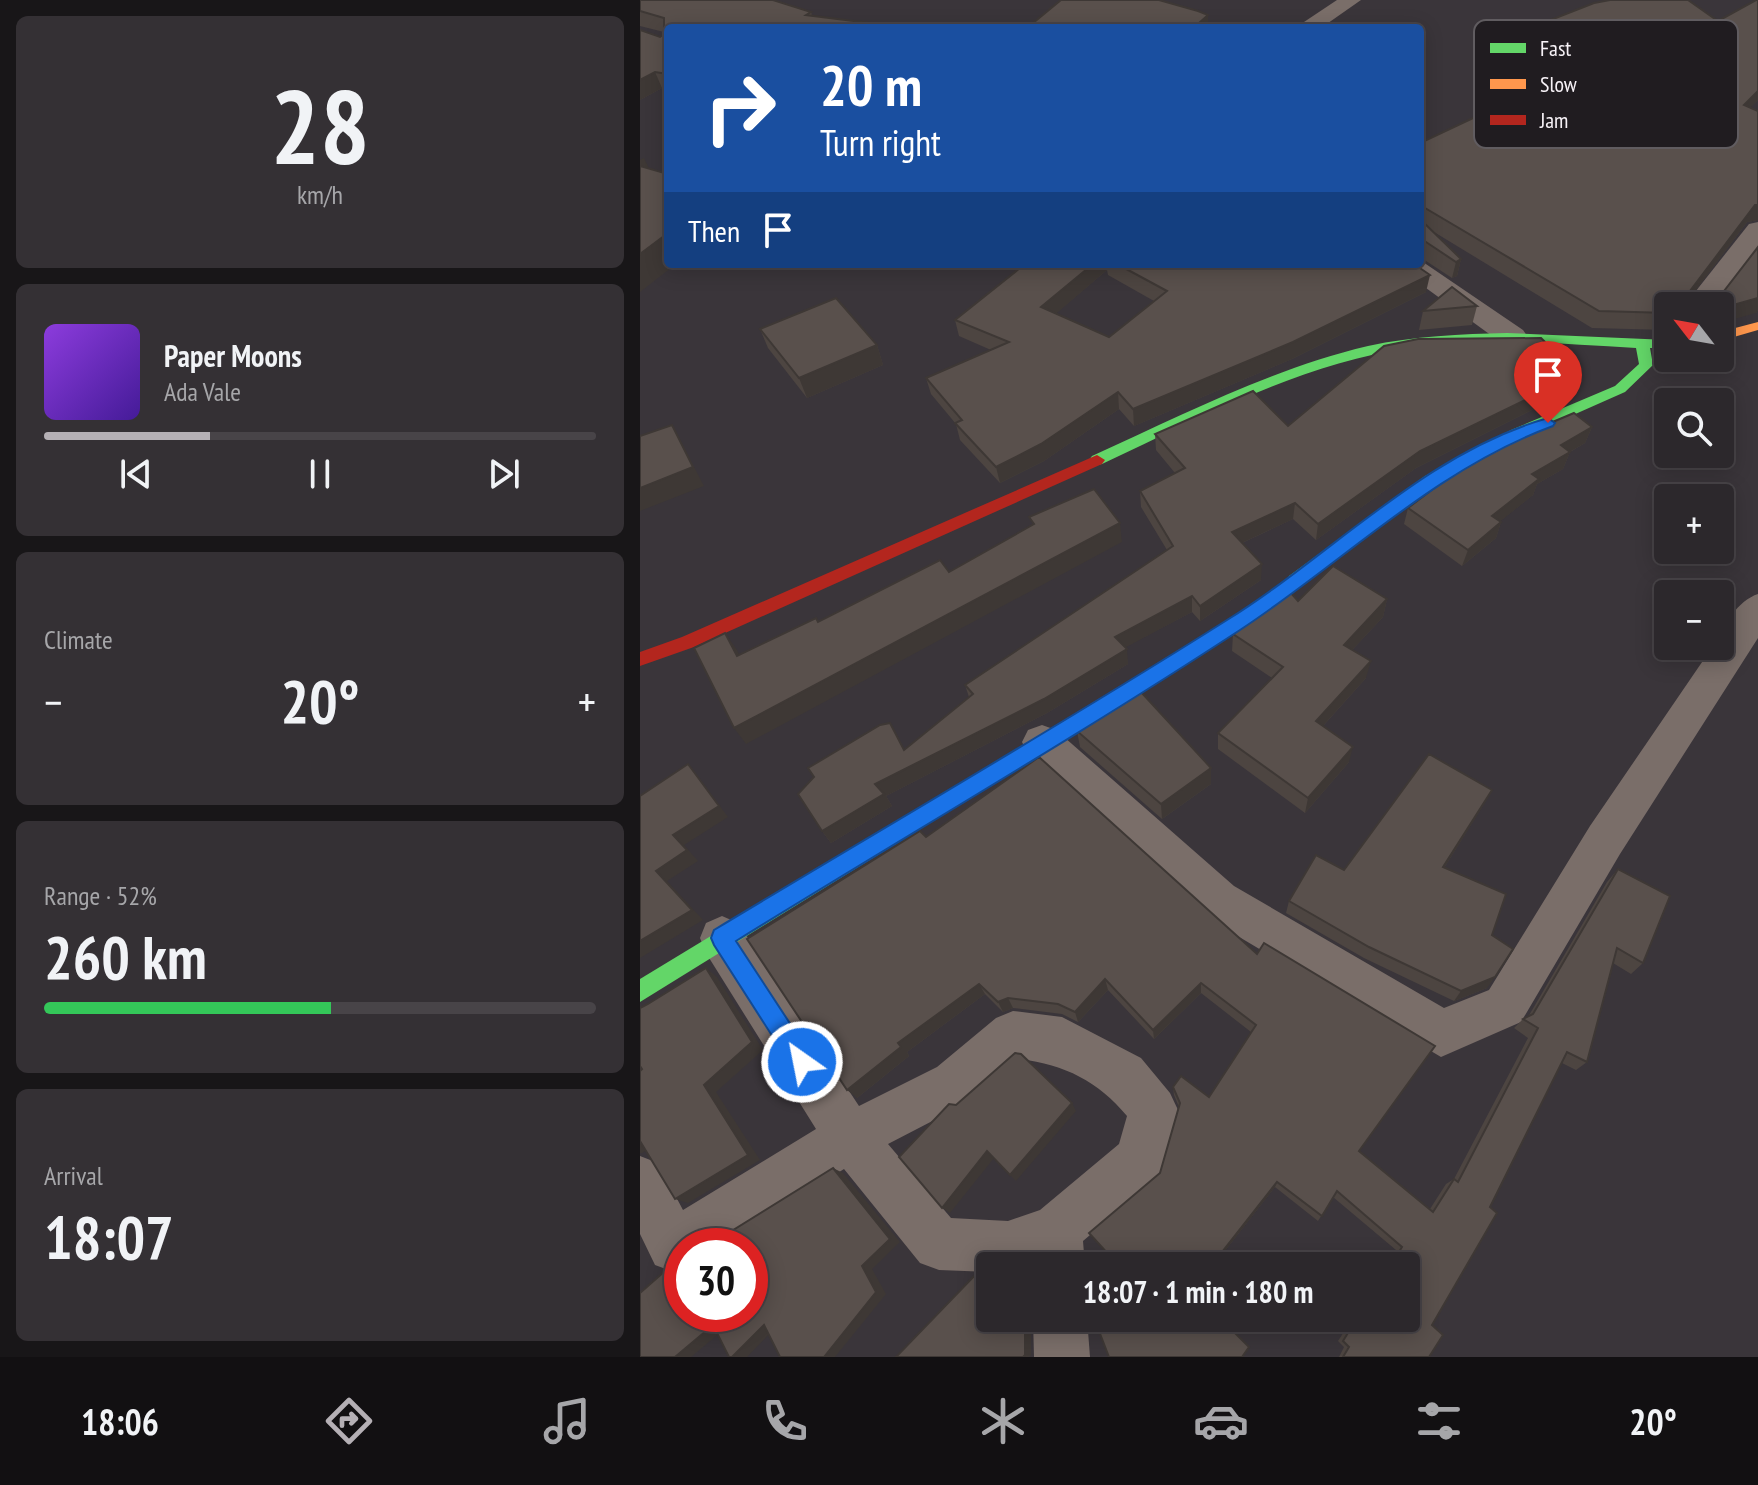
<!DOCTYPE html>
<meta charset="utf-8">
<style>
:root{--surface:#2c282c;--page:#343034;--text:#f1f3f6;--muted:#a6a6a9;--line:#484448;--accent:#b5b0b5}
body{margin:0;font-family:"PT Sans Narrow",sans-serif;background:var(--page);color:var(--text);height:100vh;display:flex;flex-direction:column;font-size:30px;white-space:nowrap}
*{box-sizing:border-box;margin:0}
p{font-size:26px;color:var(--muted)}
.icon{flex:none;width:44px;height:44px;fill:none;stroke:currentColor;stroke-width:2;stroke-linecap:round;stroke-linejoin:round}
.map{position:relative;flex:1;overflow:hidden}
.side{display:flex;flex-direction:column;gap:16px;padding:16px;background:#181618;width:640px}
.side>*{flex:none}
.guide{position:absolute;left:24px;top:24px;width:760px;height:244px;border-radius:8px;box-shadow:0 4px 20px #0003,0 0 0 2px var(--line);background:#1a4fa0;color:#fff;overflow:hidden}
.needle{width:52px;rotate:301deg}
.tools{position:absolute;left:1014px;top:292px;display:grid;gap:16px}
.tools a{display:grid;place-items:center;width:80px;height:80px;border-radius:8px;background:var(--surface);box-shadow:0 4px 20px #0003,0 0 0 2px var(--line);font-size:40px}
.speed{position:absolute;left:24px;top:1228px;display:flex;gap:16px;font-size:40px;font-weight:700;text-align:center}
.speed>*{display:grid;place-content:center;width:104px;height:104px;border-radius:50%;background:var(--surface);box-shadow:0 4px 20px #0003,0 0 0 2px var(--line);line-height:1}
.speed .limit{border:12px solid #d22;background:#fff;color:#111}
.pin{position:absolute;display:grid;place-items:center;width:68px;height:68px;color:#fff;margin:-82px -34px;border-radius:50% 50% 50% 0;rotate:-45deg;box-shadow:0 0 8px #0007}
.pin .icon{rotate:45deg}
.me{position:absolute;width:88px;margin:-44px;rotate:327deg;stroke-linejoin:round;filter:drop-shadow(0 0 6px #0008)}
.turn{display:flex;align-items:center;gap:28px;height:168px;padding:0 24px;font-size:36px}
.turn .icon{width:104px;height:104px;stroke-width:2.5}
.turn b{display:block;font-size:56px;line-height:68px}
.then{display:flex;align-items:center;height:76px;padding:0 24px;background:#0003;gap:16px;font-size:30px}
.big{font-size:60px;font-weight:600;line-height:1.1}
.side .widget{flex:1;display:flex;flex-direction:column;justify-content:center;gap:12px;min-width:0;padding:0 28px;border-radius:12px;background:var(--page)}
.side .dial{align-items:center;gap:0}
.dial b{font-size:104px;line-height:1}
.song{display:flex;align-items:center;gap:24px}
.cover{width:96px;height:96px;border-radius:12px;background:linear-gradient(135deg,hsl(270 70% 55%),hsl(260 70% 35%))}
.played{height:8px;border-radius:4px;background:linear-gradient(90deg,var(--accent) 30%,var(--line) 30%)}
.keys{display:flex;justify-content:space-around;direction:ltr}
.heat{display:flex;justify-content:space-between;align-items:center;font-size:44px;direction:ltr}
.charge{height:12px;border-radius:6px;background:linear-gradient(90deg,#34c759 52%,var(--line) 0)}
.trip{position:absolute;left:336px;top:1252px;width:444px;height:80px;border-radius:8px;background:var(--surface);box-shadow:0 4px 20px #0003,0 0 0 2px var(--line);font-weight:600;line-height:80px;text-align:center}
.menu{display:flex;height:128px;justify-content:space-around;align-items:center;background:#121012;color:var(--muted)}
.menu .icon{width:56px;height:56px}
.menu .on{color:var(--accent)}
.menu b{font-size:36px;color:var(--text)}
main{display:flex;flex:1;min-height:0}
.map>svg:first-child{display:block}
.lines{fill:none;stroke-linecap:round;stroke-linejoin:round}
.street{fill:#7a6e69;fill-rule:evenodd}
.fast{fill:#63d668;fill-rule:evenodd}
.slow{fill:#ff974d;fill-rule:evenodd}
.jam{fill:#b3261e;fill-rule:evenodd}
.wall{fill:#4d4541;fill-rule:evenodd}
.shaded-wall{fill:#3e3835}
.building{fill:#59504c;stroke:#3e3835;stroke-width:2}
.route{fill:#1a73e8;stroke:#114b97;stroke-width:2}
.key{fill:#201c20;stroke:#605c60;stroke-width:2}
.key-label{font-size:22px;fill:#f7f2f7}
</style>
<main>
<section class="side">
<div class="widget dial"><b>28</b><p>km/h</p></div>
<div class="widget">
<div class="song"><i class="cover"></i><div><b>Paper Moons</b><p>Ada Vale</p></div></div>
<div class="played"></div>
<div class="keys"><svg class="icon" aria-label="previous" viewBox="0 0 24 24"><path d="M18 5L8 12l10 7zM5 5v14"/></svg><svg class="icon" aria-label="pause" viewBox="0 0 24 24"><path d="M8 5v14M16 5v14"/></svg><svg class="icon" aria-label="next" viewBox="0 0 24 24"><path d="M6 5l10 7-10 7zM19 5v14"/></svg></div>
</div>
<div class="widget"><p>Climate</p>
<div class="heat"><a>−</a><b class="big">20°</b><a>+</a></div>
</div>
<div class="widget"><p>Range · 52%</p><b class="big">260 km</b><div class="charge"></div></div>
<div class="widget"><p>Arrival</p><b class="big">18:07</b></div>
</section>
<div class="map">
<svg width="1118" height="1357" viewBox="0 0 1118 1357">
<rect width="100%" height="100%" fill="#3a353a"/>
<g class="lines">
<g class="street">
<path d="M697 0H721L681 28H655Z"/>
<path d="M1118 222V248L1073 306H1044L1109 224Z"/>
<path d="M780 260 883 330 888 337 883 344H863L753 264H780Z"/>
<path d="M1118 594V638L980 854 881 1022 801 1057 564 916 388 754 382 742 388 730 402 725 416 730 594 886 804 1008 849 990 950 826 1073 646H1080C1080 626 1099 600 1118 594Z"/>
<path d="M82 916 98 923 219 1106 297 1067 356 1018 373 1011 422 1017 501 1058 530 1093 538 1110 525 1159 518 1177 443 1241 445 1266H350V1272L299 1270 280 1263 204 1169 82 1246H42V1269L34 1272 15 1265 0 1234V1156L18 1163 43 1210 176 1129 66 953 60 938 66 923ZM380 1059C425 1065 458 1081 487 1116L479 1144 400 1210 368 1221 311 1218 248 1144 331 1101Z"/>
<path d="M393 1318H447L450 1357H394Z"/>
</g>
<g class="fast">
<path d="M867 333 1028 340V348H1010L1013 365 985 392 881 438 797 484 655 588 647 581 649 576 785 476 871 430 975 386 999 364 996 348C921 344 844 336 770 348 660 364 562 417 462 464L457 465 449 460 452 456C542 415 631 369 728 346 774 336 821 334 867 333Z"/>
<path d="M331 778 338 781 341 787 338 793 0 1002V979Z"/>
</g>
<path class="slow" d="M1118 322V330L1080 341V332Z"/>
<g class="jam">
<path d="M457 455 465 460 462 464 54 647 0 666V652L42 637Z"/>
<path d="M655 574 663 581 661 586 602 629 338 793 331 796 324 793 321 787 324 781 590 619Z"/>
</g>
</g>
<g class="wall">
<path d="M0 0 171 12 172 16 28 28V89L22 88 0 100 20 37 24 34V32L0 26Z"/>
<path d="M1118 0V100L1110 107 1118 111V220L1107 222 1055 291H1084L1118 247V310L1116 313 1028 306V330L952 328 794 232 821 259 817 276 812 278 780 257V143L888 92 890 86 924 73 876 48 880 32 1078 21Z"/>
<path d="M385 264H774L786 292 652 359 494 426 479 409 404 461 360 483 320 440 316 424 291 394 286 378 351 350 319 336 315 320ZM467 270 468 275 514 301 469 337 416 313Z"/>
<path d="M837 306 832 325 779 330 783 311Z"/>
<path d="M120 329 237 345 243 365 167 398 128 348Z"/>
<path d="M925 385 909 390 904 404 776 468 676 540 653 519 602 543 621 580 560 621 552 612 485 647 488 664 407 713 246 796 252 806 191 843 182 831 264 750 329 697 325 685 527 550 501 507 500 491 535 473 516 450 515 434 648 426Z"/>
<path d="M952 427 945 443 930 452 923 469 897 484 893 495 860 521 861 522 856 538 822 566 764 524 768 508Z"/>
<path d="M747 599 743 617 712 650 726 678 683 726 709 762 665 813 578 749V733L632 678 592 651 593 634 658 601Z"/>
<path d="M437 731 571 784 522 819 440 747Z"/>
<path d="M399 757 719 1151 790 1209 806 1184 814 1179 888 1038 874 1028 883 1019 888 1017 967 882 978 869 1003 963 991 974 973 963 947 1062 936 1070 922 1063 792 1325 789 1357H699L704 1347 698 1341 713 1318H766V1266H746L756 1250 693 1197 678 1221 635 1187 573 1266H461L470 1256 520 1173 539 1107 534 1095 533 1087 569 1097 611 1032 561 993 514 1039 468 990 438 1022 422 1014 373 1008 363 1012 345 994 267 1052 269 1056 217 1098 286 837Z"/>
<path d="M852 790 844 804 804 868 852 935 847 988 814 1001 724 958 646 913 649 901Z"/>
</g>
<g class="shaded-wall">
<path d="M568 15V28L559 23Z"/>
<path d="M15 72 22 88 0 100V80Z"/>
<path d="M1118 91V100L1097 121 1104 105Z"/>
<path d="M4 158 17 185 0 177V160Z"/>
<path d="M1115 205H1118V220L1107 222 1044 306 1050 291Z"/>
<path d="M28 233V264H36L0 292V254Z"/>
<path d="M821 259 817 276 812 278 816 262Z"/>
<path d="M453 264H467V270L404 324 401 307Z"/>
<path d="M790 275 786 292 652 359 494 426 493 409Z"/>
<path d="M1118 298V310L1116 313 1080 323 1086 307Z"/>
<path d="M237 345 243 365 167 398 159 378Z"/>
<path d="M931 368 925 385 909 390 904 404 776 468 676 540 678 524 780 451 900 379Z"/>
<path d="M478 392 479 409 404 461 360 483 356 467Z"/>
<path d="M32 425 64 486 0 511V488Z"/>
<path d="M952 427 945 443 914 461 921 445Z"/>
<path d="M930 452 923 469 897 484 893 495 847 532 852 516 892 474Z"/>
<path d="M655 503 653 519 591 548 592 532Z"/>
<path d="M861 522 856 538 822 566 828 550Z"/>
<path d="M480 523 482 542 106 744 94 728Z"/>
<path d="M622 564 621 580 560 621V606Z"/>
<path d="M552 596V612L477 652 475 637Z"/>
<path d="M747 599 743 617 701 662 704 645Z"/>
<path d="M85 633 97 650 108 673 97 656Z"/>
<path d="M487 649 488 664 407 713 246 796 252 806 191 843 182 831 235 784Z"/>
<path d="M731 661 726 678 673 737 676 721Z"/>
<path d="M713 747 709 762 665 813 668 798Z"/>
<path d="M48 764 88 817 44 845 58 861 27 881 63 920 0 958V941L16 871 33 835Z"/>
<path d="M571 768V784L522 819 521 804Z"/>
<path d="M852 790 844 804 797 879 803 867Z"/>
<path d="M66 968 77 977 123 1050 76 1092 120 1160 48 1203 35 1199 64 1085Z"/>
<path d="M855 977 847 988 814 1001 821 991Z"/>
<path d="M465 979 468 990 438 1022 435 1012Z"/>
<path d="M561 983V993L514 1039 513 1030Z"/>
<path d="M339 984 345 994 267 1052 269 1056 217 1098 207 1090 258 1043Z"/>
<path d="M368 998 373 1008 363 1012 358 1002Z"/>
<path d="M432 1103 436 1111 376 1181 370 1175Z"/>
<path d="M0 1141 14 1146 2 1153H0Z"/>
<path d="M347 1151 354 1158 310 1213 302 1208Z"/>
<path d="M193 1168 203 1173 260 1242 232 1269 246 1294 195 1357H184L222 1266Z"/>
<path d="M637 1182 635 1187 573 1266H571Z"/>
<path d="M385 1318H391V1355L389 1357H383Z"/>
<path d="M73 1325 88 1326 51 1357H35Z"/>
<path d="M124 1325 137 1326 107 1357H92Z"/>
</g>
<g class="building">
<path d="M0 0H133L171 12 166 15 270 28H28V74L15 72 0 80V30L20 37 24 34V18L0 11Z"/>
<path d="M421 0H519L558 11 568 15 559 23 577 28H387Z"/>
<path d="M970 0H1048L1078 21 1116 0H1118V91L1104 105 1118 111V205H1115L1050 291H1084L1118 247V298L1086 307V330L1080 335V306H1028V313L959 311 780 205V143L895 89 890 86 945 65 880 32 954 3Z"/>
<path d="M0 166 28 174V233L0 254Z"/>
<path d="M780 219 821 259 816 262 783 240 780 244Z"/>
<path d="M385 264H453L401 307 469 337 527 291 477 264H774L790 275 653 342 493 409 478 392 401 444 356 467 315 423 322 420 286 378 369 342 315 320Z"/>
<path d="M812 287 837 306 783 311Z"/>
<path d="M196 298 237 345 159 378 120 329Z"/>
<path d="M901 338 931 368 900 379 910 388 780 451 678 524 655 503 592 532 622 564 560 606 552 596 475 637 487 649 404 699 235 784 244 794 182 831 158 794 174 777 168 768 240 725 250 723 264 750 333 694 325 685 533 546 500 491 545 468 515 434 613 391 648 426 744 346 778 339Z"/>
<path d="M934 413 952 427 921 445 930 452 892 474 899 479 852 516 861 522 828 550 768 508 810 476 896 429Z"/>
<path d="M32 425 53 467 0 488V436Z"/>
<path d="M454 489 480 523 94 728 54 648 85 633 97 656 176 618 178 622 300 560 309 572 394 524 389 517Z"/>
<path d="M693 566 747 599 704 645 731 661 676 721 713 747 668 798 578 733 643 667 593 634 651 593 658 601Z"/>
<path d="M501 692 571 768 521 804 437 731Z"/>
<path d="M789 754 852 790 803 867 866 894 852 935 873 949 855 977 821 991 729 947 649 901 676 855 704 870Z"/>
<path d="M399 757 617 954 624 943 795 1046 719 1151 793 1212 814 1179 818 1182 898 1028 883 1019 893 1014 978 869 1030 896 1003 963 977 948 947 1062 927 1052 850 1207 857 1213 792 1325 803 1335 789 1357H703L709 1347 703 1341 717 1318H766V1266H750L762 1247 697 1191 682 1216 637 1182 571 1266H461L470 1256 449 1233 520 1173 540 1103 533 1087 541 1076 569 1097 616 1025 561 983 513 1030 465 979 435 1012 418 1004 368 998 358 1002 339 984 258 1043 261 1047 207 1090 107 939 280 831 286 837Z"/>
<path d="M48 764 79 806 33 835 47 850 16 871 52 910 0 941V796Z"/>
<path d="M66 968 112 1042 64 1085 108 1155 35 1199 0 1141V1071L2 1069 0 1066V1008L8 1004Z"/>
<path d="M375 1053 381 1054 432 1103 370 1175 347 1151 302 1208 259 1157 309 1104 316 1105Z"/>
<path d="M193 1168 250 1239 222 1266 236 1292 184 1357H140L124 1325 92 1357H89L73 1325 35 1357H0V1293L42 1256V1314H110V1246H53L69 1245Z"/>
<path d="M346 1266H371H350V1318H385V1355L383 1357H256L338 1272 345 1271Z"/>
<path d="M454 1318H580L609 1347 602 1357H469Z"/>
</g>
<path class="route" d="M908 418 915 423 913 426C794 470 705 561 600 630 435 738 264 837 96 941L170 1054 173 1062 170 1070 162 1074 154 1070 74 945 71 938 74 930C245 827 418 727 587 620 693 554 785 453 908 418Z"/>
<rect x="834" y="20" width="264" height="128" rx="12" class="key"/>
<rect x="850" y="43" width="36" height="10" fill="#63d668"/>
<rect x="850" y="79" width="36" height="10" fill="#ff974d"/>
<rect x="850" y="115" width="36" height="10" fill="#b3261e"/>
<g class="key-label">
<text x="900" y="56">Fast</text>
<text x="900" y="92">Slow</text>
<text x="900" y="128">Jam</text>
</g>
</svg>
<div class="tools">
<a><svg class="needle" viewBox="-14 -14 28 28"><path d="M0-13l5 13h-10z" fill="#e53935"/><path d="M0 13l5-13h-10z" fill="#a6a6a9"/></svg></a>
<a><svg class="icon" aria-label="search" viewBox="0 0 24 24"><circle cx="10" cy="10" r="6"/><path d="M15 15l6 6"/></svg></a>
<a>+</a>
<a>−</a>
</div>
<div class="speed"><div class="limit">30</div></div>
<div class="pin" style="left:908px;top:423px;background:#d93025"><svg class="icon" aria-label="arrive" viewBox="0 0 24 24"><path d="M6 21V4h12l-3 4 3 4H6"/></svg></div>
<svg class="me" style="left:162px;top:1062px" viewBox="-20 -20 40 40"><circle r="17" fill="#1a73e8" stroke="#fff" stroke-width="3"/><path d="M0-11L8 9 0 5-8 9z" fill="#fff"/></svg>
<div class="trip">18:07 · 1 min · 180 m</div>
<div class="guide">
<div class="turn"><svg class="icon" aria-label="right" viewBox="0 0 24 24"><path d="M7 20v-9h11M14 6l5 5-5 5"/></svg><div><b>20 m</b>Turn right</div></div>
<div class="then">Then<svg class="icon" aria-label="arrive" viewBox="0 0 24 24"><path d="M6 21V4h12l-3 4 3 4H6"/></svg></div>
</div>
</div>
</main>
<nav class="menu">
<b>18:06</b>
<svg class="icon on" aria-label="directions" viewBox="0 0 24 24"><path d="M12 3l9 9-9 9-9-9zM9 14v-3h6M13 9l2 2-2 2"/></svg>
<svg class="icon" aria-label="music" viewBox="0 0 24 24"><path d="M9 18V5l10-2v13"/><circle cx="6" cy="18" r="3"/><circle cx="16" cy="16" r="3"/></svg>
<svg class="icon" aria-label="phone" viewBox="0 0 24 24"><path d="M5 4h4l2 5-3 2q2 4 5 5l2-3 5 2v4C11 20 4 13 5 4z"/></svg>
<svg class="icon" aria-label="climate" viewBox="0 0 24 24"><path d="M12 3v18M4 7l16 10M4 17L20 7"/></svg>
<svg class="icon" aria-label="car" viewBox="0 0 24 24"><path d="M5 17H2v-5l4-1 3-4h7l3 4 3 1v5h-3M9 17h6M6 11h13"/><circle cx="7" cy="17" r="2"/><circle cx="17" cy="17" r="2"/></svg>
<svg class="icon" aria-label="filters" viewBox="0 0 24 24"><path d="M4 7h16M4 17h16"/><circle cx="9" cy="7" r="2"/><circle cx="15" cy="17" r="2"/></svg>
<b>20°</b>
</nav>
